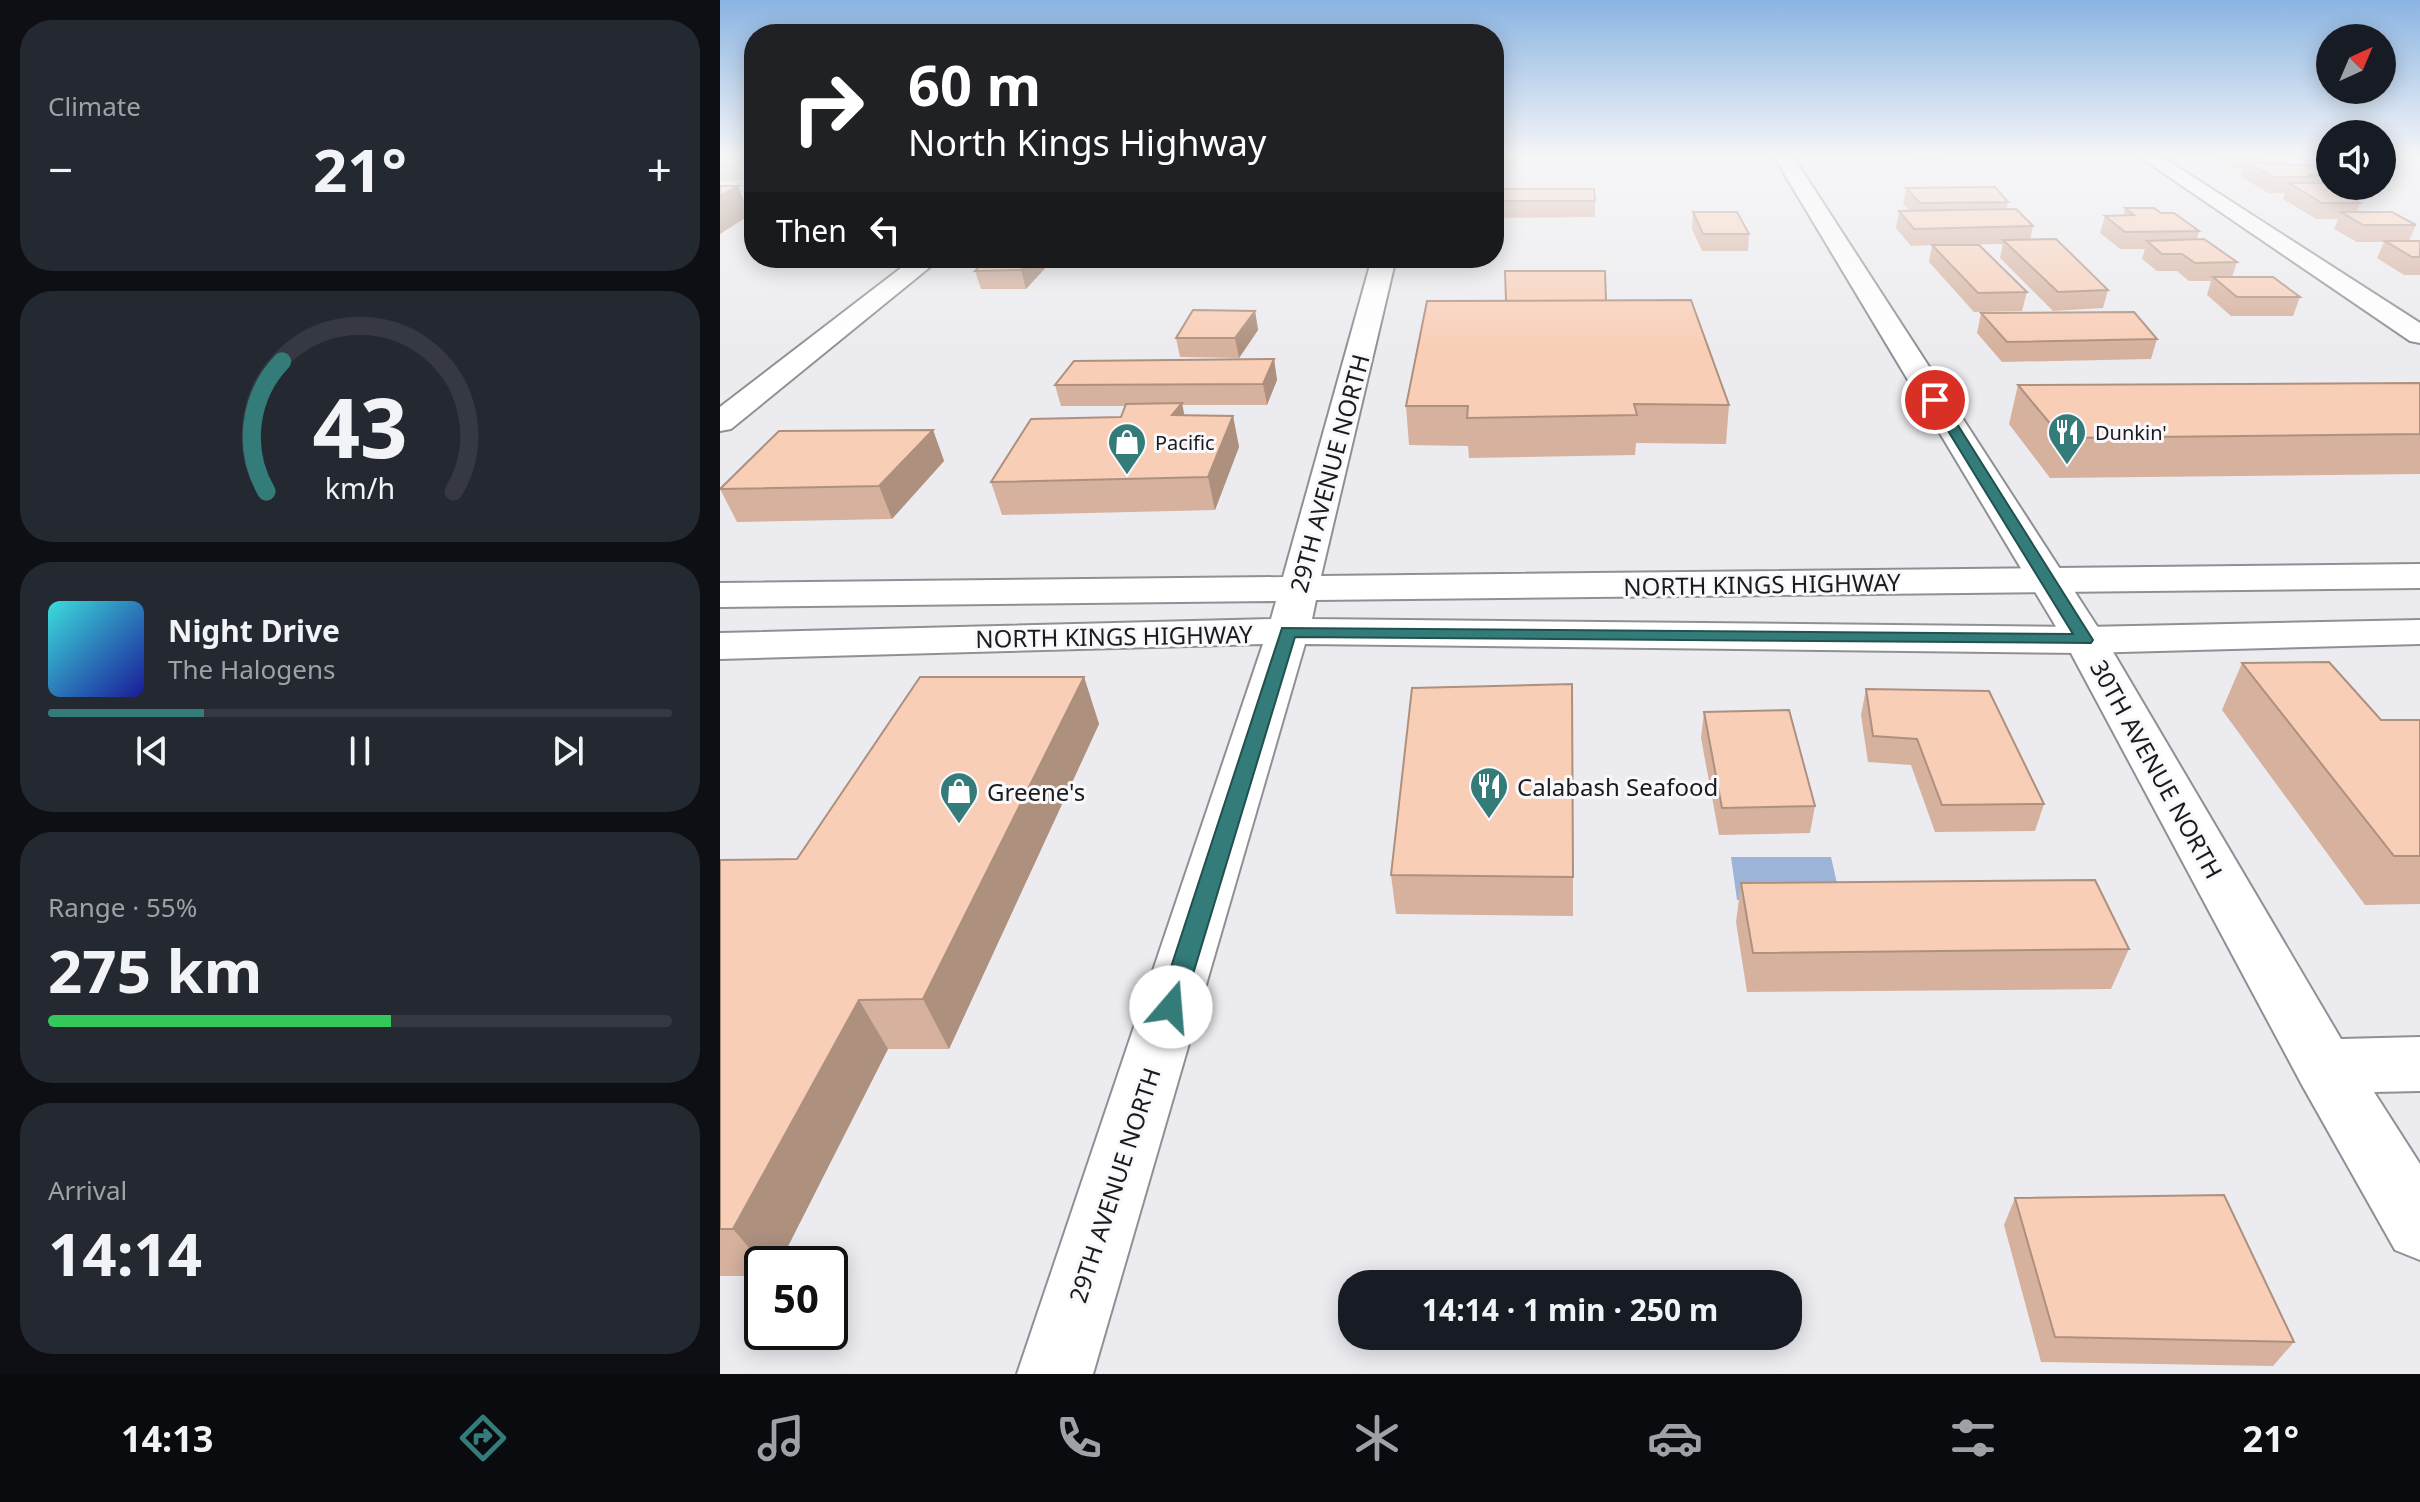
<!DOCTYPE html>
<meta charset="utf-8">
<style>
:root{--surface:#171b24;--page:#242831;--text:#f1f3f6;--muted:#9ea1a6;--line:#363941;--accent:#337c79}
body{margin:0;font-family:"Noto Sans",sans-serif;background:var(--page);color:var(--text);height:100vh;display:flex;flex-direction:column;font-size:30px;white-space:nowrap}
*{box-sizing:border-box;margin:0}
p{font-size:26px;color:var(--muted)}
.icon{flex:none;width:44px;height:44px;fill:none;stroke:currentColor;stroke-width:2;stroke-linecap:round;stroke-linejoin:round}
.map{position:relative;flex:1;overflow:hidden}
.panel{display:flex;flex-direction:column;gap:20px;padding:20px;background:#0d0f14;width:720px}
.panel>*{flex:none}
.guide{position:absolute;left:24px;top:24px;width:760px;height:244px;border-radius:32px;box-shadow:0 4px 20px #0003;background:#202124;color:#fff;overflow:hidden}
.needle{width:52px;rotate:44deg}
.tools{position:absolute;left:1596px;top:24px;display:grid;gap:16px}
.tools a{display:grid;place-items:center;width:80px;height:80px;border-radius:50%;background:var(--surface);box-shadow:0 4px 20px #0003;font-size:40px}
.speed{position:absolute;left:24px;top:1246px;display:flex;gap:16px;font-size:40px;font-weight:700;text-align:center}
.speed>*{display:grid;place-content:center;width:104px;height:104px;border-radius:50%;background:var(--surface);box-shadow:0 4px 20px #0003;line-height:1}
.speed .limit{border:4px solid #111;border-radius:12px;background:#fff;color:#111}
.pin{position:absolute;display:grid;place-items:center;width:68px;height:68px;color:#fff;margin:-34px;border:4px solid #fff;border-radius:50%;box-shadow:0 2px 8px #0007}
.me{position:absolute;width:88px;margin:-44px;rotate:18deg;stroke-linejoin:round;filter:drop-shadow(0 0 6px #0008)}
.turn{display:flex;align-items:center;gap:28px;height:168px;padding:0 32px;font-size:36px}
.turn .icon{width:104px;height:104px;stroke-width:2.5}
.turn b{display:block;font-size:56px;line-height:68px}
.then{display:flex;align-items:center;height:76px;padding:0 32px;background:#0003;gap:16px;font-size:30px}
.big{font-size:60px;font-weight:700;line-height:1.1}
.panel .card{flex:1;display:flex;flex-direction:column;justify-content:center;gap:12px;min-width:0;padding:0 28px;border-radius:32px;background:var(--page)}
.panel .dial{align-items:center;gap:0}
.dial svg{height:208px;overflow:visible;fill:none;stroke:var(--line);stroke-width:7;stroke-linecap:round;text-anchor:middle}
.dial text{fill:var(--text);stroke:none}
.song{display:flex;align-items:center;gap:24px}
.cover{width:96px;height:96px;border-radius:12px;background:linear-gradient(135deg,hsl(180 70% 55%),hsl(240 70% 35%))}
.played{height:8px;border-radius:4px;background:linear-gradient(90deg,var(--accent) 25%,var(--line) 25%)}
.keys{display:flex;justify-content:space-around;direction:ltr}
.heat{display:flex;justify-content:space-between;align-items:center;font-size:44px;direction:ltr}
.charge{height:12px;border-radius:6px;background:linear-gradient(90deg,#34c759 55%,var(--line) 0)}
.trip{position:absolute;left:618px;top:1270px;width:464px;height:80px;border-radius:32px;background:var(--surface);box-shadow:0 4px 20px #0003;font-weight:700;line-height:80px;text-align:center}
.dock{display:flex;height:128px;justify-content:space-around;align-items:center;background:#090b0e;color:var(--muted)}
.dock .icon{width:56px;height:56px}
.dock .on{color:var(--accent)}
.dock b{font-size:36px;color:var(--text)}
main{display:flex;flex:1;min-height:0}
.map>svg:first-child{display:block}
.green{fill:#c8cbad}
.water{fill:#9db4d9}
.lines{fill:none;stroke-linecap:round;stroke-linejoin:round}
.minor-casing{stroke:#909094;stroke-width:4}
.major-casing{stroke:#909094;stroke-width:4}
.minor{fill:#fff;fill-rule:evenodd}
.major{fill:#fff;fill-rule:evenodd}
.wall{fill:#d6b19d}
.shaded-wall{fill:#ae907f}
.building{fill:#f9ceb6;stroke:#ae907f;stroke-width:2}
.route{fill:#337c79;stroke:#21514f;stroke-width:2}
.labels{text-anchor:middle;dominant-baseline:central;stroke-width:6;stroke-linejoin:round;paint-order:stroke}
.far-poi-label{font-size:20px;fill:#1b1b1c;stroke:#f9f9fd;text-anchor:start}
.street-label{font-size:24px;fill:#1b1b1c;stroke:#f9f9fd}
.poi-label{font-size:24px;fill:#1b1b1c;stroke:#f9f9fd;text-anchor:start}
</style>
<main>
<section class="panel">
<div class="card"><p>Climate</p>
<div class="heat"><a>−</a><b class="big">21°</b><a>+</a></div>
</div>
<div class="card dial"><svg viewBox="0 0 100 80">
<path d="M14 69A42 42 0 1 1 86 69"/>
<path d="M14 69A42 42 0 0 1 20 19" stroke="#337c79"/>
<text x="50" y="56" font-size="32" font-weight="700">43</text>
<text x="50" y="72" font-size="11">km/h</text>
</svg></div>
<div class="card">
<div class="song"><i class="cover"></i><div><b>Night Drive</b><p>The Halogens</p></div></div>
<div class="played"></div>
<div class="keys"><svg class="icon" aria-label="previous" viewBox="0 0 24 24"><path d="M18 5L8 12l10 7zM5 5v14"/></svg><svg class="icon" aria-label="pause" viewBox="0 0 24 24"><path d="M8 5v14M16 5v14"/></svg><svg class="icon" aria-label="next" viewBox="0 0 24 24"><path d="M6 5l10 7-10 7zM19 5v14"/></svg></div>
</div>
<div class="card"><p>Range · 55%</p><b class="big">275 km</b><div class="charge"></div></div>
<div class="card"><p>Arrival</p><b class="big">14:14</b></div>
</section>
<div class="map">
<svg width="1700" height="1374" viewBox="0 0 1700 1374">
<rect width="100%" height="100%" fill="#ececf0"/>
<path class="green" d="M0 155H34V180L0 181Z"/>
<path class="water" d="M1011 857H1111L1121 901 1017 900Z"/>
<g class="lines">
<defs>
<g id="minor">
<path d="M1053 155H1072L1386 640 1621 1039 1700 1037V1091L1654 1092 1700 1164V1260L1675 1250 1582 1085 1344 640Z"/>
<path d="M1417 155H1439L1700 323V343L1690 341Z"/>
<path d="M194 258H221L11 429 0 431V407Z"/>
</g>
<path id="major" d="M652 258H676L601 576 1700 564V588L596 600 592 619 1365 627 1700 620V644L1365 653 585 644 373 1374H297L543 644 0 659V633L551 619 556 601 0 607V583L563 577Z"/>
</defs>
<use href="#minor" class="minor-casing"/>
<use href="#major" class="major-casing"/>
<use href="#minor" class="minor"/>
<use href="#major" class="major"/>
</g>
<g class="wall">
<rect x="774" y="155" width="21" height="14"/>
<path d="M1190 155H1228L1227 159H1194Z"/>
<path d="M1490 155H1542L1540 162 1610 171V186H1612L1640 203 1637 212 1696 225 1689 241H1700V275H1684L1657 258 1664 242H1637L1614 229 1618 219H1596L1563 199 1565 193H1548L1521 177 1524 169H1512Z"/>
<path d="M1186 188 1288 202 1286 210 1313 226 1310 240 1388 290 1383 308 1333 311 1280 258 1283 244 1231 245 1307 292 1302 311 1254 312 1209 262 1212 245 1191 246 1176 228 1179 211H1190L1183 204Z"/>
<path d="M775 201H875V217L776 218Z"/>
<path d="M1405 208 1441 213 1479 231 1477 239 1517 262 1512 277 1580 297 1573 316H1511L1487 295 1491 281H1469L1457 271H1437L1422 259 1425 249H1400L1380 233 1385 216H1403Z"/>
<path d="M973 212 1029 234 1028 251H982L972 229Z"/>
<path d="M328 265 306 289H261L255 271Z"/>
<path d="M886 301 1009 405 1006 444 916 443 915 455 749 458 748 446 689 445 686 406Z"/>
<path d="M535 311 538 330 519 358 460 357 456 338Z"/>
<path d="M1261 313 1437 339 1431 359 1282 362 1257 333Z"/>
<path d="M554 359 557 380 547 405H462L464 415 513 416 519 447 495 510 282 515 271 482 401 417 406 406H341L335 385Z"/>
<path d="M1700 383V474L1330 478 1289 424 1298 385Z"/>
<path d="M213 430 224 461 172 519 17 522 0 489Z"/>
<path d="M1522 663 1661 720H1700V904L1645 905 1502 710Z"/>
<path d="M364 677 379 724 229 1049H168L59 1264H42V1276H0V860L77 859Z"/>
<path d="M1146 689 1324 804 1315 831 1215 832 1191 765 1148 762 1141 715Z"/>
<path d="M984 712 1095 806 1090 833 999 835 981 738Z"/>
<path d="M671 875 853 877V916L676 914Z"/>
<path d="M1021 883 1409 949 1391 989 1027 992 1016 922Z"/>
<path d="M1295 1198 1574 1342 1553 1366 1321 1362 1284 1225Z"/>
</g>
<g class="shaded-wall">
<path d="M18 186 30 215 0 234V196Z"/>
<path d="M313 258H326L328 265 306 289 301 270Z"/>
<path d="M535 311 538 330 519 358 515 338Z"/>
<path d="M554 359 557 380 547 405 543 384Z"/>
<path d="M462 403 468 433 452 415Z"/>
<path d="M513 416 519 447 495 510 488 477Z"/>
<path d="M213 430 224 461 172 519 159 486Z"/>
<path d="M364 677 379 724 229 1049 203 999Z"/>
<path d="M139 1000 168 1049 59 1264H43L13 1229Z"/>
</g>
<g class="building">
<path d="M774 155H795V162L774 161Z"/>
<path d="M1526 162 1599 166 1610 171V175H1587L1591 177H1553Z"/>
<path d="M1569 183H1605L1640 203H1602Z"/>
<path d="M0 186H18L0 196Z"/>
<path d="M1275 187 1288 202 1200 203 1186 188Z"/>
<path d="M776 189H874L875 201H775Z"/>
<path d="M1405 208H1434L1441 213H1454L1479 231 1405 232 1385 216 1414 215Z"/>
<path d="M1296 209 1313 226 1194 229 1179 211Z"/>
<path d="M973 212H1017L1029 234H983Z"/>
<path d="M1621 212H1672L1696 225H1643Z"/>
<path d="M1336 239 1388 290 1338 292 1283 240Z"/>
<path d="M1484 239 1517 262 1475 263 1462 254H1442L1427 241Z"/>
<path d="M1665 241H1700V257H1692Z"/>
<path d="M1212 245H1259L1307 292 1258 293Z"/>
<path d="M268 258H313L301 270 255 271Z"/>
<path d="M785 271H885L886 301H786Z"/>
<path d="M1493 277H1553L1580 297H1517Z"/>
<path d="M971 300 1009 405 914 404 917 415 747 418 748 406H686L707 301Z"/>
<path d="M473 310 535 311 515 338H456Z"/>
<path d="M1414 312 1437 339 1287 342 1261 313Z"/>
<path d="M554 359 543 384 335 385 354 361Z"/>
<path d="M1700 383V434L1342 438 1298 385Z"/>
<path d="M462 403 452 415 513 416 488 477 271 482 311 419 401 417 406 404Z"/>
<path d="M213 430 159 486 0 489 59 431Z"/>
<path d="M1609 662 1661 720H1700V856H1674L1522 663Z"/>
<path d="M200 677H364L203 999 139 1000 13 1229H0V860L77 859Z"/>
<path d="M852 684 853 877 671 875 692 688Z"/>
<path d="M1146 689 1269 691 1324 804 1222 805 1197 739 1153 736Z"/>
<path d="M1069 710 1095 806 1002 808 984 712Z"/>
<path d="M1375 880 1409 949 1033 953 1021 883Z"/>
<path d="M1504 1195 1574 1342 1335 1337 1295 1198Z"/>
</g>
<linearGradient id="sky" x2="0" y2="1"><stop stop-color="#8ab4e2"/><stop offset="0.45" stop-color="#f6f6f8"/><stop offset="1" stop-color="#f6f6f8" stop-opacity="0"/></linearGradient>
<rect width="1700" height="348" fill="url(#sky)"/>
<path class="route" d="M1211 398 1222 400 1373 640 1371 643 575 637 463 1007 459 1014 451 1017 442 1014 438 1007 562 628 1353 634 1209 400Z"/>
<defs>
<symbol id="restaurant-pin" viewBox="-11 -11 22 30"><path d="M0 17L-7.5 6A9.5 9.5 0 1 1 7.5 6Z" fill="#337c79" stroke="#f9f9fd"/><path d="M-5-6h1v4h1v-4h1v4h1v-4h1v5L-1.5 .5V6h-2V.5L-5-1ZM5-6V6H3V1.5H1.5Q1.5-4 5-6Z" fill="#fff"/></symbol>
<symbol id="shop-pin" viewBox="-11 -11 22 30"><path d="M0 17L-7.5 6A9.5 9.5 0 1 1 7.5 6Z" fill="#337c79" stroke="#f9f9fd"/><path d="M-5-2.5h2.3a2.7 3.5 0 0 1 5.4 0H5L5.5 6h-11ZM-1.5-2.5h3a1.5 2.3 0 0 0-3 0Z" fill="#fff"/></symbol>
</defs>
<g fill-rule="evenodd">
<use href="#restaurant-pin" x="1325" y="410" width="44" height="60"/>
<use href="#shop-pin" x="385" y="420" width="44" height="60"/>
<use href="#restaurant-pin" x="747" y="764" width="44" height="60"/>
<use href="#shop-pin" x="217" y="769" width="44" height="60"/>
</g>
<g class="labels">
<g class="far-poi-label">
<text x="1375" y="432">Dunkin'</text>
<text x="435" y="442">Pacific</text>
</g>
<g class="street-label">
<text transform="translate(609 473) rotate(-75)">29TH AVENUE NORTH</text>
<text transform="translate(1042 584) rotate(-1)">NORTH KINGS HIGHWAY</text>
<text transform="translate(394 636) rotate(-1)">NORTH KINGS HIGHWAY</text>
<text transform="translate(1437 769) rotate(61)">30TH AVENUE NORTH</text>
<text transform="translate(394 1185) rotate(-72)">29TH AVENUE NORTH</text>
</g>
<g class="poi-label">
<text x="797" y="786">Calabash Seafood</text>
<text x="267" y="791">Greene's</text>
</g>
</g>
</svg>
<div class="tools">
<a><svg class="needle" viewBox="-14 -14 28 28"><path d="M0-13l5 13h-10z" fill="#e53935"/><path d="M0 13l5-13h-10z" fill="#9ea1a6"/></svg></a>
<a><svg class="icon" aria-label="sound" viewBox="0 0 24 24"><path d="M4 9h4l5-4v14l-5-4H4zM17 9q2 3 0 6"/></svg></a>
</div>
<div class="speed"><div class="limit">50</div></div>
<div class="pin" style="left:1215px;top:400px;background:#d93025"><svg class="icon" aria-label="arrive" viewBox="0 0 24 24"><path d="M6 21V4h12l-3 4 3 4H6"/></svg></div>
<svg class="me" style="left:451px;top:1007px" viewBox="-20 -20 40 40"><circle r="19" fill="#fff"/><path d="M0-13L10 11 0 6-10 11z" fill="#337c79"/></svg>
<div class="trip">14:14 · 1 min · 250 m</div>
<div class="guide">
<div class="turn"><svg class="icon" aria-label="right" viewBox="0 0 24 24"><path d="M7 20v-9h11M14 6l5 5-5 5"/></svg><div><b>60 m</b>North Kings Highway</div></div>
<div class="then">Then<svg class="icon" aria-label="left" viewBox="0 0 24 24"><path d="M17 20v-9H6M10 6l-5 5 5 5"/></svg></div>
</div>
</div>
</main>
<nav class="dock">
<b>14:13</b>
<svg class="icon on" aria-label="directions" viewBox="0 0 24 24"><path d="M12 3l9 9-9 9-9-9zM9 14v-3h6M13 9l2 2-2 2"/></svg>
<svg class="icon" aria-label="music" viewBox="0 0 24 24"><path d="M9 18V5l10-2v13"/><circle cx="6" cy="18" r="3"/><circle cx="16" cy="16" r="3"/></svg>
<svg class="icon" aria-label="phone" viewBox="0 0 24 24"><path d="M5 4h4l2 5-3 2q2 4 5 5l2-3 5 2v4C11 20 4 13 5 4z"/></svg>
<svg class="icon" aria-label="climate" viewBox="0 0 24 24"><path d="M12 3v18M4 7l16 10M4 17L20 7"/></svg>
<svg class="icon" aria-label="car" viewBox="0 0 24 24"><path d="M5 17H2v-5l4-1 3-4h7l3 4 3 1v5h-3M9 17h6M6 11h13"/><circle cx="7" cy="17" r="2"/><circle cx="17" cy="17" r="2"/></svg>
<svg class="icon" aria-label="filters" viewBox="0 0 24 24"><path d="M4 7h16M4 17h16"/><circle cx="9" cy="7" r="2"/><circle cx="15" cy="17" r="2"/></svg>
<b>21°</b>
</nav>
